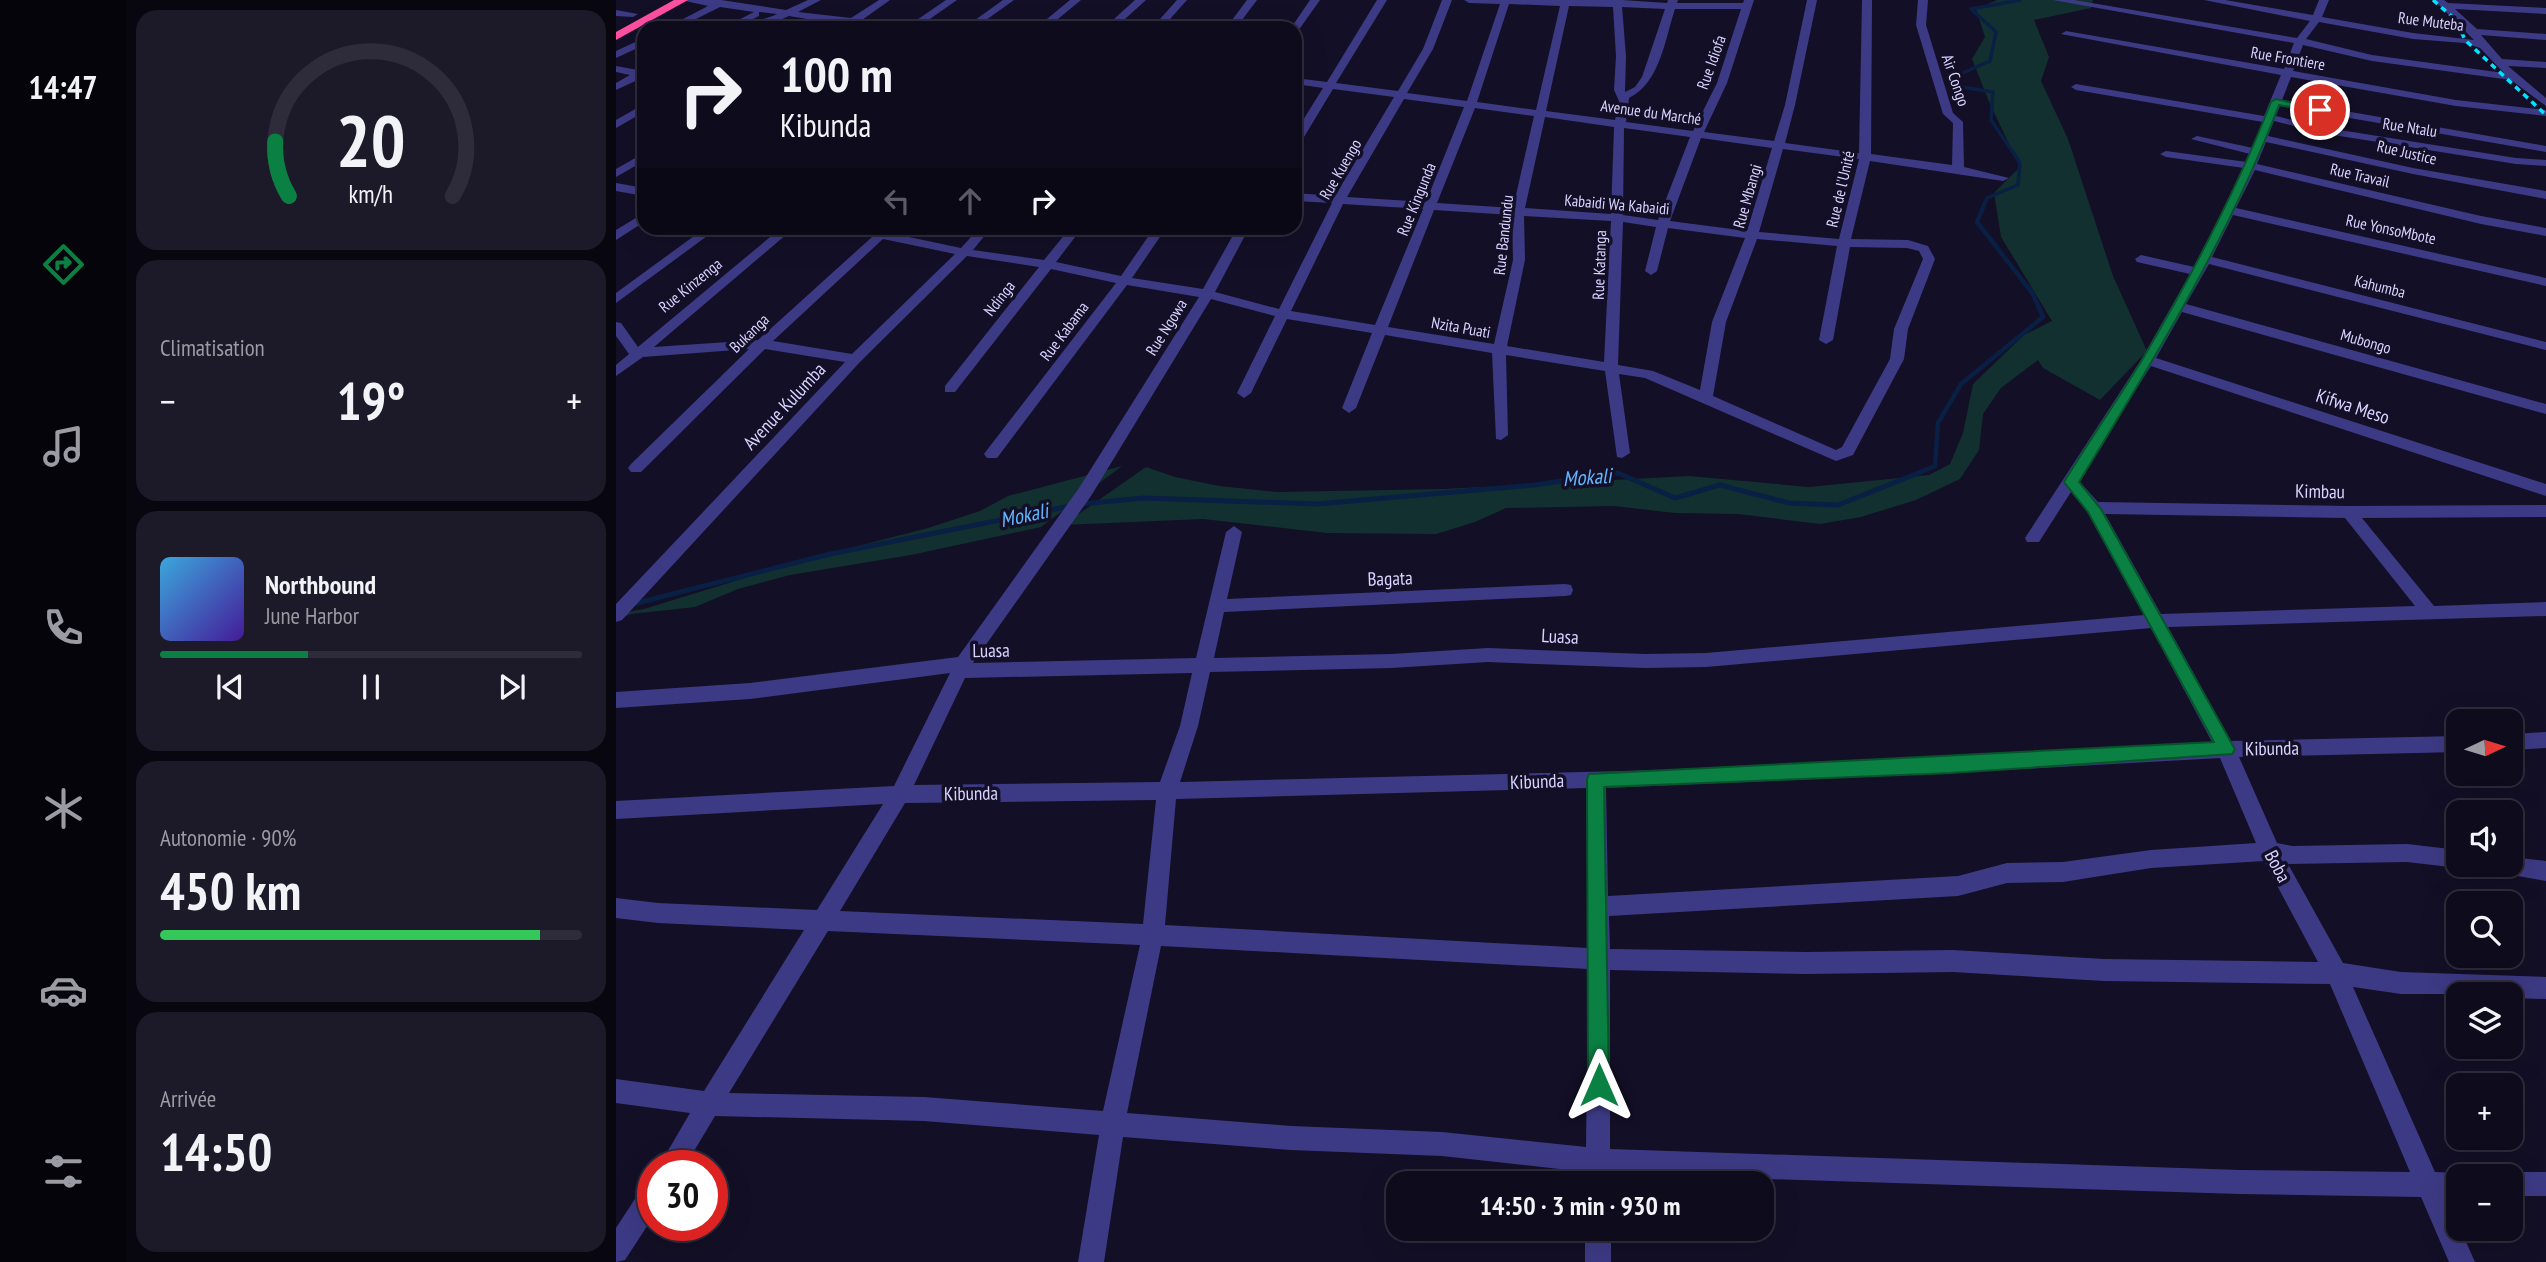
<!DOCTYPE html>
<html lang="fr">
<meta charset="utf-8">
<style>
:root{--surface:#0e0b1c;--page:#1c1929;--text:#f1f3f6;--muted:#9b9ba3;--line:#2e2b3b;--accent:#0b8043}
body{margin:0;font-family:"PT Sans Narrow",sans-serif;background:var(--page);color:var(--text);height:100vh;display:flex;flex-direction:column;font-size:26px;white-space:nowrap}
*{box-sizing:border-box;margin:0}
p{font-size:23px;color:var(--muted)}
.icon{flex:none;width:38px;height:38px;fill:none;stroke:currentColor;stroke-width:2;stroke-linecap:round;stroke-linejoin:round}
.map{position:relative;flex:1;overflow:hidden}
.side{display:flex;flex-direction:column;gap:10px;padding:10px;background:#08060f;width:490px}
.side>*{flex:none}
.top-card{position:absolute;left:21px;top:21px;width:665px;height:214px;border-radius:21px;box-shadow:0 7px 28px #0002,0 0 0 2px var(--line);background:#0e0b1c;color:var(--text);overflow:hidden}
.needle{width:46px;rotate:86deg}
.buttons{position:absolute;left:1830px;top:709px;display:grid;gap:14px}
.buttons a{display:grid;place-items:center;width:77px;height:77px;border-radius:14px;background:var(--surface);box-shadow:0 7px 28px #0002,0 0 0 2px var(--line);font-size:35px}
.speed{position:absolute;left:21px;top:1150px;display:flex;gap:14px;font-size:35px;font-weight:700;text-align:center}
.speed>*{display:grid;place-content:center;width:91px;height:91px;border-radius:50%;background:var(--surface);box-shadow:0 7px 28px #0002,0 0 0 2px var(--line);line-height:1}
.speed .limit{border:10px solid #d22;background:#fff;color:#111}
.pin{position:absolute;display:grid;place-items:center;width:60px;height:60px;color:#fff;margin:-30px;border:4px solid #fff;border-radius:50%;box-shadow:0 2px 7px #0007}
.me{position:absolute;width:77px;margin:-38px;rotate:0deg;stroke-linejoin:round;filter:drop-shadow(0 0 5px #0008)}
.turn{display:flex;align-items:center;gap:24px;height:147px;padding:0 28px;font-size:32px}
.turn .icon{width:91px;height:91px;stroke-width:2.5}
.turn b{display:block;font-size:49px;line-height:60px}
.lanes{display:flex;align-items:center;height:66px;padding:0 28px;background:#0003;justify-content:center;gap:35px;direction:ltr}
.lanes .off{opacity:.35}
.big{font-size:52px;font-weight:800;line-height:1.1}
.side .card{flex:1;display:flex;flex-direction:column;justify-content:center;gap:10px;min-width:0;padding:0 24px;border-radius:21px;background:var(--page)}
.side .dial{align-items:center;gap:0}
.dial svg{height:182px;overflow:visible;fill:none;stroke:var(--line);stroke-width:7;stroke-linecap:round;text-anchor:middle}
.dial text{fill:var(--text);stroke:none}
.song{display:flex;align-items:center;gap:21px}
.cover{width:84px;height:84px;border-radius:10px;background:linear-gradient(135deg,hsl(200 70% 55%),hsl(260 70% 35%))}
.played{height:7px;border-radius:4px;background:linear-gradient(90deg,var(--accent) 35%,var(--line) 35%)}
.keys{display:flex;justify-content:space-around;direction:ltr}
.heat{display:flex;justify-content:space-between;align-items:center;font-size:38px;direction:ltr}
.charge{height:10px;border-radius:5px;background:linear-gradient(90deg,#34c759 90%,var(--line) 0)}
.trip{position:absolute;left:770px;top:1171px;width:388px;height:70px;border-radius:21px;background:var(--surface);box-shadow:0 7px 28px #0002,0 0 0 2px var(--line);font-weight:800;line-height:70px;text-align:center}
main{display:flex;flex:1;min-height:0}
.dock{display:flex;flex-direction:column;width:126px;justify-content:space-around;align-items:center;background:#06040b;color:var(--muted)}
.dock .icon{width:49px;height:49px}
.dock .current{color:var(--accent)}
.dock b{font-size:32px;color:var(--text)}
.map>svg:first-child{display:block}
.green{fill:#12302f}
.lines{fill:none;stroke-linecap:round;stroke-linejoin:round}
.stream-far2{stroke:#0a1f44;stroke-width:3.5}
.stream-far1{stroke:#0a1f44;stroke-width:4.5}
.stream{stroke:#0a1f44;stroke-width:5}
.minor{fill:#3d3a85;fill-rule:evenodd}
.highway{fill:#ff4fa3;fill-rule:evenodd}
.rail{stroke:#00e5ff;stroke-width:3.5;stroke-dasharray:6 5;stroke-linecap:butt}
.route{fill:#0b8043;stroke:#07532c;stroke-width:2}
.labels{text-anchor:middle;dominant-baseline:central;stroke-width:7;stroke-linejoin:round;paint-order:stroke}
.far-street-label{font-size:16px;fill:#d9d4ff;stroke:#130f26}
.street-label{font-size:19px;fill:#d9d4ff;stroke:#130f26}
.water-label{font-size:21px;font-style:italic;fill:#62b6ff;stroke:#130f26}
</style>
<main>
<nav class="dock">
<b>14:47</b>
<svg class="icon current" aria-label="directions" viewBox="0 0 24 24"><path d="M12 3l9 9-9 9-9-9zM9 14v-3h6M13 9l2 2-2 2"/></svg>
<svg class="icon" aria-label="music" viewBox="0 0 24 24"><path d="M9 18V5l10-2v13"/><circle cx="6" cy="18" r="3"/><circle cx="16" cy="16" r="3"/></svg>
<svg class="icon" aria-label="phone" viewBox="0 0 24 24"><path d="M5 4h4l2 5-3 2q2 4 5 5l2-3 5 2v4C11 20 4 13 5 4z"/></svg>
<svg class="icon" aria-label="climate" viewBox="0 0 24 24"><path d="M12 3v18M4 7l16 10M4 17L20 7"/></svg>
<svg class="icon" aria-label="car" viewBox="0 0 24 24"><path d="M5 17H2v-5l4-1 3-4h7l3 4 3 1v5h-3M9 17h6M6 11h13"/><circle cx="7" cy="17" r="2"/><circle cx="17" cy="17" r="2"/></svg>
<svg class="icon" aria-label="filters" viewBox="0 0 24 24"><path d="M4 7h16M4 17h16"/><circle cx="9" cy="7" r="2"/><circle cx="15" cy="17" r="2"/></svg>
</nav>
<section class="side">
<div class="card dial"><svg viewBox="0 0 100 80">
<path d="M14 69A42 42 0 1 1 86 69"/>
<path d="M14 69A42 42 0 0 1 8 45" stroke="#0b8043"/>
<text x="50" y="56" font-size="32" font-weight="700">20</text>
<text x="50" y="72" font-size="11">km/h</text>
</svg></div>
<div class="card"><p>Climatisation</p>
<div class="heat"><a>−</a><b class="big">19°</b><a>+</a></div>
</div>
<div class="card">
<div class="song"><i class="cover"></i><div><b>Northbound</b><p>June Harbor</p></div></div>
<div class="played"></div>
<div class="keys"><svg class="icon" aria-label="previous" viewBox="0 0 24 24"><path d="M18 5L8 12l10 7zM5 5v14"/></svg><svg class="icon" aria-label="pause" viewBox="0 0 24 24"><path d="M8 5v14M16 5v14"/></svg><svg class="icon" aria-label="next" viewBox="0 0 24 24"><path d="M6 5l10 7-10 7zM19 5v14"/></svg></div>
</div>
<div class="card"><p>Autonomie · 90%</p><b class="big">450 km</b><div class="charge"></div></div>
<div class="card"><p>Arrivée</p><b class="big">14:50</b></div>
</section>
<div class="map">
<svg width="1930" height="1262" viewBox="0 0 1930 1262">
<rect width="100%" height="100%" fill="#130f26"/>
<g class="green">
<path d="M1381 0H1477L1475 8 1418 20 1433 57 1425 81 1452 139 1497 276 1531 351 1484 400 1427 368 1422 360 1385 388 1367 414 1363 450 1344 479 1300 500 1245 517 1204 524 1122 514 1059 513 998 506 890 508 859 522 820 534 711 533 587 519 447 525 530 467 559 477 603 486 661 492 828 489 1073 476 1193 487 1313 475 1334 464 1347 433 1357 384 1408 335 1436 321 1385 237 1378 193 1404 167 1374 104 1356 59 1369 37 1360 9Z"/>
<path d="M506 466 425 527 295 555 174 575 122 589 79 607 15 614 0 620V614L28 609 187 560 312 528 364 511 392 496Z"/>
</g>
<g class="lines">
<path class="stream-far2" d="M1367 207 1371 198 1402 185 1404 163 1375 120 1377 92 1346 87 1342 75 1374 61 1380 32 1355 9 1404 0"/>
<g class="stream-far1">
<path d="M998 474H1003"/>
<path d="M1300 474 1319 466 1322 423 1345 384 1427 317 1417 294 1361 222 1368 205"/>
</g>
<g class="stream">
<path d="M465 504 528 498 701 504 918 485 1002 473 1059 498 1104 485 1173 503 1222 505 1305 472"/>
<path d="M17 604 214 554 455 506"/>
</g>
<g class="minor">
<path d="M65 0H105L170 10 192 0H205L182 12 235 18 263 0H274L246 20 292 26 330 0H341L301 28 234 26 173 16 148 27 126 28C135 20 149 20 161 14L143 12V16L119 28H107L138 12 104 7 62 28H50L92 6Z"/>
<path d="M387 0H398L359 28H348Z"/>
<path d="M454 0H465L431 28H420Z"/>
<path d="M519 0H530L499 28H488Z"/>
<path d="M561 0H571L546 28H536Z"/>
<path d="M631 0H641L620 28H610Z"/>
<path d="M694 0H704L682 31 679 32V28H675Z"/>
<path d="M761 0H771L720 83 782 91 807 49 826 0H836L817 49 791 93 851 101 884 4 853 3 848 0H1006L1051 3 1052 0H1062L1061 3H1127L1128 0H1138L1111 83 1088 132 1158 141 1169 105 1191 0H1201L1179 105 1169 143 1243 153 1246 0H1256L1255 154 1336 165 1337 123 1327 114 1300 25 1302 0H1312L1310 25 1337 113 1347 122 1348 167 1393 178 1387 181 1254 161 1235 239 1292 240 1312 246 1319 259 1292 329 1288 359 1237 455 1220 461 1029 378 1003 374 1014 453 1006 458 1001 457 989 371 890 355 892 435 885 440 880 439 876 353 769 335 740 408 733 413 726 408 756 333 671 319 635 393 628 398 621 393 659 316 595 299 475 496 357 663 580 658 610 532 618 526 626 532 611 599 949 584 955 585 957 590 955 595 949 596 608 612 598 658 775 654 872 648 1029 654 1090 653 1528 615 1472 512 1455 492 1423 542H1411L1409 538 1525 360 1574 274 1521 262 1519 259 1525 255 1578 267 1628 168 1550 157 1544 154 1550 151 1631 162 1634 154 1575 139 1581 136 1637 148 1647 122 1460 90 1455 87 1460 84 1648 116 1665 75 1445 34 1450 31 1668 69 1678 43 1437 0H1458L1681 38 1694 21 1588 0H1609L1697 15 1703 0H1713L1706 17 1797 33 1858 40 1818 0H1828L1832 3 1930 8V14L1839 9 1861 29 1930 34V40L1865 35 1886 59 1930 62V68L1892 66 1930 98V106L1895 80 1756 61 1687 45 1677 71 1840 100 1930 110V116L1840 106 1675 77 1666 100 1930 146V152L1664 106 1660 116 1705 127 1900 158 1930 160V166L1900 164 1705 133 1658 121 1652 136 1797 168 1930 191V199L1797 174 1650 142 1641 164 1865 216 1930 228V236L1865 224 1639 170 1620 208 1930 278V286L1617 215 1596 257 1930 342V350L1593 264 1570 304 1930 404V414L1566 312 1540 358 1930 484V496L1535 366 1462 480 1482 502 1733 506 1930 505V517L1746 518 1818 606 1930 602V616L1552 627 1615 741 1843 736V752L1623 757 1661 843 1676 846 1791 844 1843 850V864H1851L1843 868 1791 862 1672 864 1727 963 1785 972 1930 977V999L1895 998V994H1785L1737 987 1819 1172 1843 1173 1851 1176H1843V1197H1830L1859 1262H1833L1805 1197 1624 1194 994 1174V1183H970V1172L826 1156 675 1150 507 1137 488 1262H462L483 1135 308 1121 99 1116 69 1166H43L74 1113 0 1103V1079L88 1091 188 930 42 923 0 918V898L42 903 201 910 267 804 0 819V801L278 786 334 673 134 699 0 708V692L134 683 342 657 463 488 583 297 511 285 381 458H371L368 454 371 450 500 283 435 269 339 392H329V386L423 267 351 256 244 362 6 620 0 622V604L229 362 149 349 25 472H15L12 468 15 464 133 349 27 357 0 376V365L13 354 0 336V322L5 323 22 347 165 228H178L38 347 142 340 256 237 228 231 226 228 262 231 265 228H276L274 233 345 248 363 228H375L357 250 428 260 454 228H466L440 262 505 276 538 228H550L516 278 587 289 621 228H633L599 292 663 309 716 203 679 201V193L719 196 778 97 717 89 685 142 679 145V133L707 88 679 84V78L711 82ZM893 4 944 6 920 110 861 102ZM953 6 997 7 1000 56 998 90 1003 101 999 120 930 111ZM1006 7 1049 9 1026 77 1019 87 1009 92 1010 56ZM1059 9H1125L1101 83 1077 131 1010 122 1013 98C1044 83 1049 39 1059 9ZM1703 22 1797 39 1848 43 1864 48 1888 73 1756 55 1690 39ZM788 99 848 107 810 202 731 197ZM859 108 918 116 897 208 821 203ZM929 117 998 127 995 214 909 208ZM1008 128 1074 137 1042 220 1007 215ZM1085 138 1156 148 1131 231 1054 221ZM1167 149 1243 159 1223 239 1143 232ZM727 204 807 209 759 325 675 311ZM818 210 896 215 897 260 878 344 772 327ZM908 216 995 221 988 362 891 346 909 260ZM1007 222 1040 227 1029 271 1035 275 1041 271 1052 228 1129 238 1096 322 1084 390 1037 371 1002 365ZM267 239 339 254 236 354 157 341ZM1141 239 1221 246 1203 340 1210 344 1217 340 1234 247 1291 248 1303 251 1307 259 1278 329 1274 359 1226 447 1220 450 1097 396 1110 322ZM1489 514 1729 518 1799 606 1545 614ZM1535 628 1596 742 1046 770 564 782 582 726 594 672 775 668 872 662 1029 668 1090 667ZM576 673 564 726 544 782 298 785 349 678ZM1604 758 1640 843 1535 850 1447 862 1391 863 1342 876 992 896 990 788 1335 773ZM970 788 972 948 549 925 560 799ZM540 800 527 924 224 911 289 803ZM1648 861 1702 962 1488 959 1337 950 1190 952 994 949 993 916 1342 896 1391 883 1447 882 1535 868ZM212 931 524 945 487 1111 308 1097 113 1093ZM545 946 972 969 970 1147 826 1132 675 1126 511 1113ZM994 970 1190 974 1337 972 1488 981 1714 984 1794 1172 1624 1170 994 1149Z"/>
<path d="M0 10 22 14 17 17 0 16Z"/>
<path d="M28 38V45L0 58V51Z"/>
<path d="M0 66 22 70 28 68V77L0 90V83L14 75 0 72Z"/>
<path d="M28 104V112L0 128V120Z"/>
<path d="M28 153V161L0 177V169Z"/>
<path d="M0 183 28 188V196L0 191Z"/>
<path d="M28 213V222L0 240V230Z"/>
<path d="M89 228H102L0 303V293Z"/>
<path d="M1930 732V748L1895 750V734Z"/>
<path d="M1895 857 1930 861V881L1873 871 1870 864H1895Z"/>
<path d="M1895 1172H1930V1196H1895V1176H1886Z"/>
<path d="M37 1182V1217L9 1260 0 1262V1228L28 1185Z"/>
<rect x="969" y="1228" width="26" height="34"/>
</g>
<path class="highway" d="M58 0H72L0 40V32Z"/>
<path class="rail" d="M1817 0 1840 20 1849 40 1930 115"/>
</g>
<path class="route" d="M1660 99 1709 110 1704 113 1663 105C1612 239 1538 360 1463 482L1485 509 1616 744 1619 749 1616 754 1335 773 988 787 993 1085 990 1093 983 1096 975 1093 972 1085 971 779 973 774 1598 742 1472 512 1448 482C1473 441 1501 401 1526 360 1575 277 1620 192 1655 102Z"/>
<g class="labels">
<g class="far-street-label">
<text transform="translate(1815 21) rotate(7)">Rue Muteba</text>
<text transform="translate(1672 58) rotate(10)">Rue Frontiere</text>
<text transform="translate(1095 62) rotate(-70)">Rue Idiofa</text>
<text transform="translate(1340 80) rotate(71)">Air Congo</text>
<text transform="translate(1035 112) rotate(8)">Avenue du Marché</text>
<text transform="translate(1794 127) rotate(9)">Rue Ntalu</text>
<text transform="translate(1791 152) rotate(13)">Rue Justice</text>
<text transform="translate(724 169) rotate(-60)">Rue Kuengo</text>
<text transform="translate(1744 175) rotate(13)">Rue Travail</text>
<text transform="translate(1224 189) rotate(-77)">Rue de l'Unité</text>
<text transform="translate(1131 196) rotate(-74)">Rue Mbangi</text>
<text transform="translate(800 199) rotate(-68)">Rue Kingunda</text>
<text transform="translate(1001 204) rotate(5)">Kabaidi Wa Kabaidi</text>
<text transform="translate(1775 229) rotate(12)">Rue YonsoMbote</text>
<text transform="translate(887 235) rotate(-84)">Rue Bandundu</text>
<text transform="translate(983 265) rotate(-88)">Rue Katanga</text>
<text transform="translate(74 285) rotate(-39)">Rue Kinzenga</text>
<text transform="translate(1764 286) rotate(14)">Kahumba</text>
<text transform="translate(383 298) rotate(-52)">Ndinga</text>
<text transform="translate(550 327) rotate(-58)">Rue Ngowa</text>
<text transform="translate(845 327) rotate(10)">Nzita Puati</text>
<text transform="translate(448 331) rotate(-53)">Rue Kabama</text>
<text transform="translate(133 333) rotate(-44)">Bukanga</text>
<text transform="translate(1750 341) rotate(16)">Mubongo</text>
</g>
<g class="street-label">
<text transform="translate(168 406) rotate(-47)">Avenue Kulumba</text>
<text transform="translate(1737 406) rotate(18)">Kifwa Meso</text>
<text transform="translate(1704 491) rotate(1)">Kimbau</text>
<text transform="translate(774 578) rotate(-2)">Bagata</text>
<text transform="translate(944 636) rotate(3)">Luasa</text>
<text transform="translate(375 650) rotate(-1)">Luasa</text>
<text transform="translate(1656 748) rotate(-1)">Kibunda</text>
<text transform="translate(921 781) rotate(-2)">Kibunda</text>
<text transform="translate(355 793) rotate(-1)">Kibunda</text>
<text transform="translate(1662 866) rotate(62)">Boba</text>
</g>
<g class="water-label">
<text transform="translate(971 477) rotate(-4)">Mokali</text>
<text transform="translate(408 515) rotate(-12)">Mokali</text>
</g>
</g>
</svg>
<div class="buttons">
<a><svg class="needle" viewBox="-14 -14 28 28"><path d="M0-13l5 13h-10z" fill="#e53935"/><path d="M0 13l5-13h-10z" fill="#9b9ba3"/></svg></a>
<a><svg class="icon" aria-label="sound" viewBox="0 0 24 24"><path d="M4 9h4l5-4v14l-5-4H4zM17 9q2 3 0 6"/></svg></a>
<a><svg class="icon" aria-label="search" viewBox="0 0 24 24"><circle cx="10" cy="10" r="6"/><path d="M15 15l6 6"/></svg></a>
<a><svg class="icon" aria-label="layers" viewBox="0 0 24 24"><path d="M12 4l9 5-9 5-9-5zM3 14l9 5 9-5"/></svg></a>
<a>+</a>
<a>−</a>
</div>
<div class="speed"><div class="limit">30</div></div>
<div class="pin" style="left:1704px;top:110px;background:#d93025"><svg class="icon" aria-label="arrive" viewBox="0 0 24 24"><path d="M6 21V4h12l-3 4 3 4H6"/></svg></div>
<svg class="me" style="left:983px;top:1085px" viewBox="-20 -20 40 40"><path d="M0-17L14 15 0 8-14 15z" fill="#0b8043" stroke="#fff" stroke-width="4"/></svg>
<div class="trip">14:50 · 3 min · 930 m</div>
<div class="top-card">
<div class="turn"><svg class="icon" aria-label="right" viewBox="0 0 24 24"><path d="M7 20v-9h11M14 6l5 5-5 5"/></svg><div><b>100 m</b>Kibunda</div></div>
<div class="lanes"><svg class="icon off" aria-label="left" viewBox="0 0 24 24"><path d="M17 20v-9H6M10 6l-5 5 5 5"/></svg><svg class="icon off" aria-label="ahead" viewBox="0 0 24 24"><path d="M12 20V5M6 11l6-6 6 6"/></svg><svg class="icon" aria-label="right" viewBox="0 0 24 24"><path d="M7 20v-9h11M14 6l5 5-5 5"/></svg></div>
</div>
</div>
</main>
